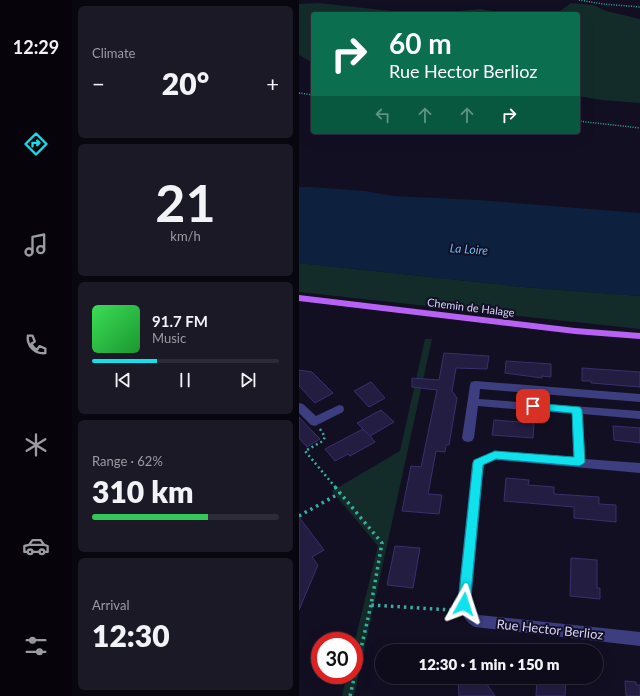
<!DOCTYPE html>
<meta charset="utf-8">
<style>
:root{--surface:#0e0b1a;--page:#1c1927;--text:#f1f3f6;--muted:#9b9ba2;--line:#2e2b39;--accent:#0fe1ed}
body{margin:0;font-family:Lato,sans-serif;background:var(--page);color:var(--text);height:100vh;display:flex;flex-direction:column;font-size:15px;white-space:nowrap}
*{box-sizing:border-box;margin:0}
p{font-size:13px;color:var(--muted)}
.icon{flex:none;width:22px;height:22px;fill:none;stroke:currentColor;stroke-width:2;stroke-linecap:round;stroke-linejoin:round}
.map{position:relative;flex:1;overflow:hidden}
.details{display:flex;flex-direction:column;gap:6px;padding:6px;background:#08060e;width:227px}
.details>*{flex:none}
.banner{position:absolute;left:12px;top:12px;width:269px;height:122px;border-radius:4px;box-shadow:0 4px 16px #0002,0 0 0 1px var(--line);background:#0b6e4f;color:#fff;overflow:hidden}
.speed{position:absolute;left:12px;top:632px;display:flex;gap:8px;font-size:20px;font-weight:700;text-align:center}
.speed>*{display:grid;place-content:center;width:52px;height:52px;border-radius:50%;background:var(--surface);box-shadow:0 4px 16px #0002,0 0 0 1px var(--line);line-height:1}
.speed .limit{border:6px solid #d22;background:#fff;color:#111}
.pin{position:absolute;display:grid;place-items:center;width:34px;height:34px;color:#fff;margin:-17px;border-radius:8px;box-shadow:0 2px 6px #0006}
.me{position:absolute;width:44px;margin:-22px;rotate:6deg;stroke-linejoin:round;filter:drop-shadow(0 0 3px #0008)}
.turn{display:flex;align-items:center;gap:14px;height:84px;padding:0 12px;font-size:18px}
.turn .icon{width:52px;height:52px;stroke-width:2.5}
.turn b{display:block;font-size:28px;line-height:34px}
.lanes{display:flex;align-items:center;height:38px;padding:0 12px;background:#0003;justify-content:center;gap:20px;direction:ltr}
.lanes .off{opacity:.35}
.big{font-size:30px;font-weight:800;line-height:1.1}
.details .widget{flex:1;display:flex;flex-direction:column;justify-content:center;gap:6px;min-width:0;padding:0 14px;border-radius:6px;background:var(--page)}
.details .dial{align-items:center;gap:0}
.dial b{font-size:52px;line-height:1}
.song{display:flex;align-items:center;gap:12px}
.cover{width:48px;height:48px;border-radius:6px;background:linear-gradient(135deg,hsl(130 70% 55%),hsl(130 70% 35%))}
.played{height:4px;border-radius:2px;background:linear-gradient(90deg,var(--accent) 35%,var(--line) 35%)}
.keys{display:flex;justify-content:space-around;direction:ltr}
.heat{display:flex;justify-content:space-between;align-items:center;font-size:22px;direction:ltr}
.charge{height:6px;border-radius:3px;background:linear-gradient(90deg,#34c759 62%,var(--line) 0)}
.trip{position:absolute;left:76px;top:644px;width:228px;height:40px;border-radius:20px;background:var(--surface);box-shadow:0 4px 16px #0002,0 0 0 1px var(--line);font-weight:800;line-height:40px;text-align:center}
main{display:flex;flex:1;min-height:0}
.dock{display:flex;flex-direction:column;width:72px;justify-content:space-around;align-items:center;background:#06040a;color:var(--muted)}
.dock .icon{width:28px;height:28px}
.dock .active{color:var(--accent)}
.dock b{font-size:18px;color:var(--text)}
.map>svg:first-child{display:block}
.green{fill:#132c2a}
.water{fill:#0d213e}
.building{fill:#231d42;stroke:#39306d}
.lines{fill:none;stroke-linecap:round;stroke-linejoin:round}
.path-far2{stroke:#36aea1;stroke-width:1.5;stroke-dasharray:1 1.5;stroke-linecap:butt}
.path-far1{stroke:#36aea1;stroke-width:2.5;stroke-dasharray:2 3;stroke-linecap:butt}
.path{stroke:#36aea1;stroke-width:3.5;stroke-dasharray:2.5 4;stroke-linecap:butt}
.minor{fill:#3d3e7f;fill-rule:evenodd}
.major{fill:#b862f5;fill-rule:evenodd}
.route{fill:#0fe1ed;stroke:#0a929a}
.labels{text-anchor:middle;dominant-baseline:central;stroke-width:4;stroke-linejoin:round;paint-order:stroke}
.street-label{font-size:11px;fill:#d7d4fc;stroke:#120f23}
.water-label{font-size:12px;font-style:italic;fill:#68bbf6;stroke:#120f23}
.near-street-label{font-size:13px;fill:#d7d4fc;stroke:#120f23}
</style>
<main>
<nav class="dock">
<b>12:29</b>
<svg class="icon active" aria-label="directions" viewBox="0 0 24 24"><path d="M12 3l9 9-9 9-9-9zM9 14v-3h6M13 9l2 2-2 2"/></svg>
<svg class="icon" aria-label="music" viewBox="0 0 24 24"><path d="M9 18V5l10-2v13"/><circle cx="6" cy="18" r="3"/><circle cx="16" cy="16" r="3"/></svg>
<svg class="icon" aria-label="phone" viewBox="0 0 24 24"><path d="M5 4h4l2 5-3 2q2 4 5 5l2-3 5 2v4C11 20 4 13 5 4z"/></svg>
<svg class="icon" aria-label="climate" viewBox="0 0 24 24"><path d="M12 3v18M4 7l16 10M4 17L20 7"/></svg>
<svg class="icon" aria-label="car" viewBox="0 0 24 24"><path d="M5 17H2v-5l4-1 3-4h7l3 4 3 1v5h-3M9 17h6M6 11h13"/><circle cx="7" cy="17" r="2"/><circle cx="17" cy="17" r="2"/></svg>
<svg class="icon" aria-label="filters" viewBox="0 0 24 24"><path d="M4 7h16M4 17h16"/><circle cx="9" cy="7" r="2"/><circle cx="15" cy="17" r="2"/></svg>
</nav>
<section class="details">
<div class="widget"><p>Climate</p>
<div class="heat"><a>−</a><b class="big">20°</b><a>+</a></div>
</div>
<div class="widget dial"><b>21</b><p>km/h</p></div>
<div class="widget">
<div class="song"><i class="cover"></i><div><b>91.7 FM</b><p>Music</p></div></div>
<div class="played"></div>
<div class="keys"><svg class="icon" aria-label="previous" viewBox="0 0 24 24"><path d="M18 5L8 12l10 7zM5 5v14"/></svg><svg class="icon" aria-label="pause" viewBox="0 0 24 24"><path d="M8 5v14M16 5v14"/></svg><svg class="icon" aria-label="next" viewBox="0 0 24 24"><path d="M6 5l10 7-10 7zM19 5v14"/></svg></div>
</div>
<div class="widget"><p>Range · 62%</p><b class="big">310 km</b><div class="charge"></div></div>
<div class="widget"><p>Arrival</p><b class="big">12:30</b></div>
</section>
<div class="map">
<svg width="341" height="696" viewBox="0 0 341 696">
<rect width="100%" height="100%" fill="#120f23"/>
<g class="green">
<path d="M20 3 92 11 139 13 181 9 215 14H14V63L0 55V4Z"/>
<path d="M272 3 294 5 307 11 341 19V103L303 100 279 96V14H257Z"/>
<path d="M0 263 224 287 341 296V329L0 292Z"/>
<path d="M126 339H133L55 696H43L48 675H55V645L79 546 33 491 101 451Z"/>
</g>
<path class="water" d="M0 187H12L66 191 94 196 179 200 341 213V296L224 287 0 263Z"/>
<g class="building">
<path d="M145 353 190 356 188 369 157 368 153 391 158 398 150 445H147L146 452 137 451 129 494 143 495 140 514 103 511 112 466 122 467 138 390 113 387V378L140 380Z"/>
<path d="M207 361 252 364V377L243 376V378L206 373Z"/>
<path d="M283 368 341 372V387L292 383V381H283Z"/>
<path d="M0 370 13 372 34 393 16 403 0 386Z"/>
<path d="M72 382 86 398 70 407 55 391Z"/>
<path d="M82 410 95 422 71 436 76 442 51 456 49 454 36 461 26 449 64 429 70 435 58 423Z"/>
<path d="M0 417 13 431 21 439 8 447 0 438Z"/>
<path d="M195 420 235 423 234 438 193 435Z"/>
<path d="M314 426 341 428V443L315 440Z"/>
<path d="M207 478 230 480 229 485 255 487V494L300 497V504L317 505V522L275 518V507L205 501Z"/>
<path d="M0 517 25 550 13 557 19 565 0 610Z"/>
<path d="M96 546 121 548 114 588 88 585Z"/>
<path d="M272 558 298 560V588H301V599L271 596Z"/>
<path d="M159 677H183L196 696H160Z"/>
<path d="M238 677H267L266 696H237Z"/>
<path d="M326 681 337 682V685H341V696H327Z"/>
</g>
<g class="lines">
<g class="path-far2">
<path d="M280 0 304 4 341 7"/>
<path d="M0 93 14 95"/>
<path d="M279 121 341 128"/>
</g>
<path class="path-far1" d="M21 429 26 437 24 441 6 451 37 488"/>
<g class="path">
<path d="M36 487 83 543 72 605 153 610"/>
<path d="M0 516 41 493"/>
<path d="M51 696 72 605"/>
</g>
<g class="minor">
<path d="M176 381 341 394V402L181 389 180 399 341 411V419L284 414 286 459 341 463V473L197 460 185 465 172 604 180 615 341 632V646L176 627C168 624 162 613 158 605L173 463 175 460 196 451 274 458 273 414 179 406 175 438 173 441 169 442 165 441 163 438 171 385 172 382Z"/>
<path d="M0 403 4 404 17 416 40 405 44 406 45 409 44 412 16 426 12 425 0 413Z"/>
</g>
<path class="major" d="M0 295 276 328 341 333V339L276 334 0 301Z"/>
</g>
<path class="route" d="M234 403 281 407 283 410 286 462 284 464 280 466 197 459 184 465 171 604 169 609 165 610 160 609 159 604 174 463 175 460 196 451 275 457 273 413 230 409 229 406Z"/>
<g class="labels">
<g class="street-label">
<text transform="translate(172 307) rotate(7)">Chemin de Halage</text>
</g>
<g class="water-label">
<text transform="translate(170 249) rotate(4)">La Loire</text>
</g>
<g class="near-street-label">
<text transform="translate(251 629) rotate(6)">Rue Hector Berlioz</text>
</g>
</g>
</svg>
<div class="speed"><div class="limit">30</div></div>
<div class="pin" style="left:234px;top:406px;background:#d93025"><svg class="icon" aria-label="arrive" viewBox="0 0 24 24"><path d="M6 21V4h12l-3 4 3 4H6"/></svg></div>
<svg class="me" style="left:165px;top:604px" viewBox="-20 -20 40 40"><path d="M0-17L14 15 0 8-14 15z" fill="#0fe1ed" stroke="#fff" stroke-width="4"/></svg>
<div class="trip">12:30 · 1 min · 150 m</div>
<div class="banner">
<div class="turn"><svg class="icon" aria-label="right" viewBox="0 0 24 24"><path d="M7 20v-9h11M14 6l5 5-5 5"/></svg><div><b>60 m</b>Rue Hector Berlioz</div></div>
<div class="lanes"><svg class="icon off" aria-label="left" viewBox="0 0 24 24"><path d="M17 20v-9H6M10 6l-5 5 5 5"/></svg><svg class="icon off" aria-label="ahead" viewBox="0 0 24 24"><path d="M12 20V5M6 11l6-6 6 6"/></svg><svg class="icon off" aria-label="ahead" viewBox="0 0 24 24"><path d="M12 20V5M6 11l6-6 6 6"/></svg><svg class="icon" aria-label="right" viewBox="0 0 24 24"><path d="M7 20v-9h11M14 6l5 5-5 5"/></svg></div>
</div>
</div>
</main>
